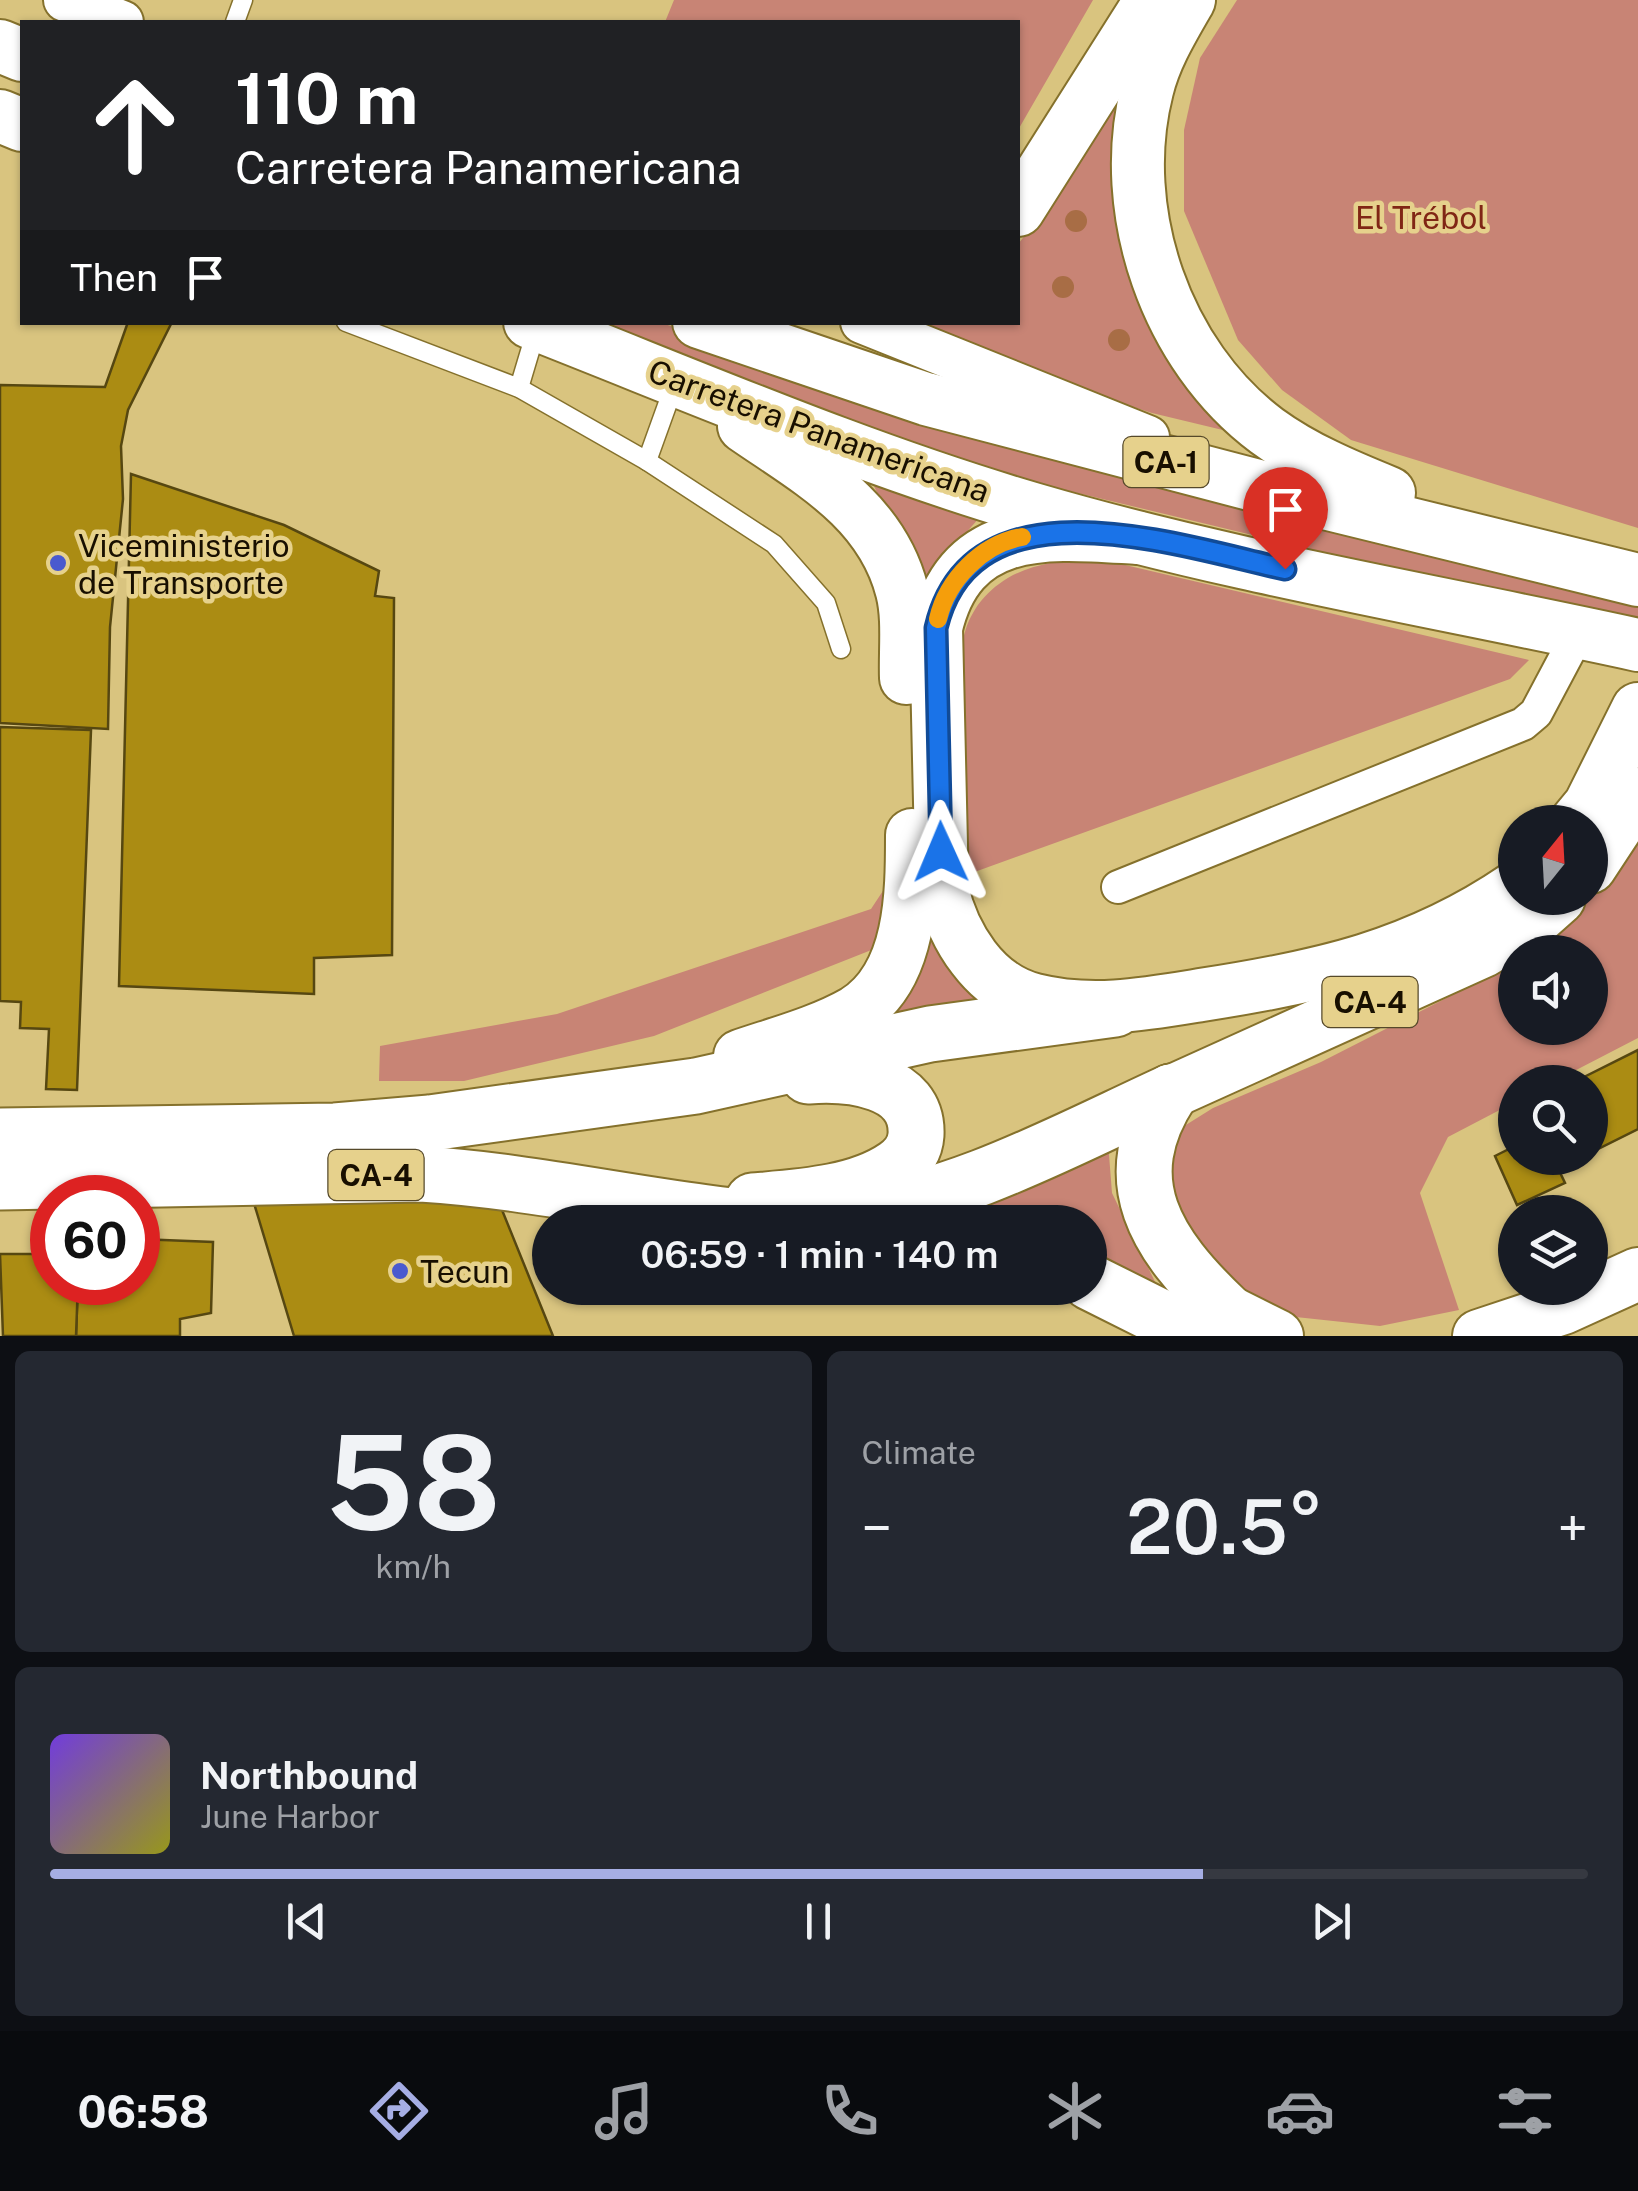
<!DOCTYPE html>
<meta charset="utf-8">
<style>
:root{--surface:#171b24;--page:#242831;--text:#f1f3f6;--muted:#9ea1a6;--line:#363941;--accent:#a6aee4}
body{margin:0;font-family:"Public Sans",sans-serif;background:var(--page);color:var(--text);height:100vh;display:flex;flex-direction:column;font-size:38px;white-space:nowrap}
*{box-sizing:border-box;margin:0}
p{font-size:32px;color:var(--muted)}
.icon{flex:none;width:55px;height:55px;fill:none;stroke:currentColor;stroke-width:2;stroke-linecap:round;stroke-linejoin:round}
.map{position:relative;height:1336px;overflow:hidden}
.details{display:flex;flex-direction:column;gap:15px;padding:15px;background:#0d0f14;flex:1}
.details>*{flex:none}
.guide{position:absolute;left:20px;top:20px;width:1000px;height:305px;border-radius:0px;box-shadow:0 2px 8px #0004;background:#202124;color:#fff;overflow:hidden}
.needle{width:65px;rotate:18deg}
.controls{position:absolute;left:1498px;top:805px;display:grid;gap:20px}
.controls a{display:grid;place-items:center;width:110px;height:110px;border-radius:50%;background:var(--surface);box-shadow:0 2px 8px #0004;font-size:50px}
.speed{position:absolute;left:30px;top:1175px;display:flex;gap:20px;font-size:50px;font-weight:700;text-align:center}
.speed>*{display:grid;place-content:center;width:130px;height:130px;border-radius:50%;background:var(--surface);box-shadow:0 2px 8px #0004;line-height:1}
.speed .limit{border:15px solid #d22;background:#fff;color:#111}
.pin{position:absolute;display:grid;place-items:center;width:85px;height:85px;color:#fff;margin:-102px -42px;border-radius:50% 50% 50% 0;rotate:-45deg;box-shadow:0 0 10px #0007}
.pin .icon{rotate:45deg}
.me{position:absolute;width:110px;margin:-55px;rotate:359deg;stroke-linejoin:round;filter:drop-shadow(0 0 8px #0008)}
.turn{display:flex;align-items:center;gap:35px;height:210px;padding:0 50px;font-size:45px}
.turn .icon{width:130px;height:130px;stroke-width:2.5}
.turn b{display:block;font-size:70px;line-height:85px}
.then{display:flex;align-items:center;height:95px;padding:0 50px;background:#0003;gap:20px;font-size:38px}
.big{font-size:75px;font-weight:600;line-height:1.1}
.details .widget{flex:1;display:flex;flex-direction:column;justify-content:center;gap:15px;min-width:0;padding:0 35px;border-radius:15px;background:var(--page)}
.details .dial{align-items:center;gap:0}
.dial b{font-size:130px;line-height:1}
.song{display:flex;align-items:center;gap:30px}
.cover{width:120px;height:120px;border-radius:15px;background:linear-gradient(135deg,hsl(260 70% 55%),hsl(60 70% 35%))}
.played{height:10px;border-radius:5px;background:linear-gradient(90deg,var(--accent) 75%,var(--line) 75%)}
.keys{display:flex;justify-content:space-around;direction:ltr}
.heat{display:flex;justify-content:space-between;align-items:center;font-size:55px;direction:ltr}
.details .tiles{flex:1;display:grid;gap:15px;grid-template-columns:1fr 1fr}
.widget:last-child{grid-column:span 2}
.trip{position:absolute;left:532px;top:1205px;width:575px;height:100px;border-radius:50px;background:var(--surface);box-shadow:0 2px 8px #0004;font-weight:600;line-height:100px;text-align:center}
.tabs{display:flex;height:160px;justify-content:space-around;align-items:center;background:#090b0e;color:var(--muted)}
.tabs .icon{width:70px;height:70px}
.tabs .current{color:var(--accent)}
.tabs b{font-size:45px;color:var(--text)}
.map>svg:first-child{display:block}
.green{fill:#c88475}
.building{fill:#ab8c13;stroke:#564711;stroke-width:2.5}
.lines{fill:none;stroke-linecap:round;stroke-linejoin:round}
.service-casing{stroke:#85712c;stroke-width:21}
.minor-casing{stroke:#85712c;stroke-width:36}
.tertiary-casing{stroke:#85712c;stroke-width:46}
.primary-casing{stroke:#85712c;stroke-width:56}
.trunk-casing{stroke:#85712c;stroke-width:59}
.service{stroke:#fff;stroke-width:18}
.minor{stroke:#fff;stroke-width:32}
.tertiary{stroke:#fff;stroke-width:42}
.primary{stroke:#fff;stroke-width:52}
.trunk{stroke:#fff;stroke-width:55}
.tree{fill:#a86d45}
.route-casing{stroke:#114b97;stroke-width:25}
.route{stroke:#1a73e8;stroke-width:18}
.slow{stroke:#f59e0b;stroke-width:18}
.poi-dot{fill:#4a5acf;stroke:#e6d18c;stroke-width:4}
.labels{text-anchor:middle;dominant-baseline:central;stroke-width:9;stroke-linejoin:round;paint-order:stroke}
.shield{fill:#e6d18c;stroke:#56492a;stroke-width:2.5}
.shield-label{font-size:30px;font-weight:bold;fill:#180f00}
.park-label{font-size:32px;fill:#802615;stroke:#e6d18c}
.street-label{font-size:32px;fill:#180f00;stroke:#e6d18c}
.poi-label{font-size:32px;fill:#180f00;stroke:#e6d18c;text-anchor:start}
</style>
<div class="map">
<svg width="1638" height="1336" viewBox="0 0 1638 1336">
<rect width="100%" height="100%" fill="#d9c47f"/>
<g class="green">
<path d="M674 0H1093L1018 130V22H665Z"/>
<path d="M1237 0H1638V528L1351 440 1282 390 1238 340 1184 211V130L1200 58Z"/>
<path d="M1114 96 1118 188 1256 438 1152 413 1046 379 905 323 1018 322V244L1040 217Z"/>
<path d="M592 323H662L949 424 1638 598V628L1061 489 922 448Z"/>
<path d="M871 479 980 517 918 587Z"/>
<path d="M1087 556 1529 660 1510 679 969 874C965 814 943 660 973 613 978 603 990 590 999 584 1024 565 1056 562 1087 556Z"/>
<path d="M1638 827V1038L1553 1082H1515V1102L1448 1137 1420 1193 1459 1310 1380 1326 1267 1314 1208 1267 1162 1180 1181 1128 1213 1108 1321 1062 1472 985 1515 954V1028H1590V952H1517L1583 898H1590V891Z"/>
<path d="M904 859 879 947 654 1036 464 1081H379L380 1046 557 1014 871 909Z"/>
<path d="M924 904 990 1007 878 1023Z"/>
<path d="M1108 1142 1112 1193 1158 1288 1090 1266V1222H1015L971 1201Z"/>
</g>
<g class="building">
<path d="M128 322H172L128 410 121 446 123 499 110 627 108 729 0 723V385L105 387Z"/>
<path d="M131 474 284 525 379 571 375 596 394 598 392 955 314 958V994L119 986Z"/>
<path d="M0 727 91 730 77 1090 46 1089 49 1029 20 1028 21 1002 0 1001Z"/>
<path d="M1638 1050V1129L1590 1153V1082H1574Z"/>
<path d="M1515 1146V1158H1553L1565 1183 1517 1205 1495 1156Z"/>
<path d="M250 1190 500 1205 553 1336H294Z"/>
<path d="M138 1239 213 1242 211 1313 180 1319V1336H76L78 1282H138Z"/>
<path d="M0 1254H52V1282H78L76 1336H3Z"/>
</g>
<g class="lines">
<defs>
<g id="service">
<path d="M235 22 243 0"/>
<path d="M346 322 519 388 647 461 774 544 826 603 841 649"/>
<path d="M519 388 536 331"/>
<path d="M647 461 674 386"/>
</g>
<path id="minor" d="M1118 887 1523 724 1536 713 1579 632"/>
<g id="tertiary">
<path d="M65 0 122 22"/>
<path d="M862 322 1148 437"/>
</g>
<g id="primary">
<path d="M1189 0C1173 28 1155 57 1147 90 1116 211 1166 356 1267 431 1304 458 1347 476 1389 493"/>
<path d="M0 46 22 55"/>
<path d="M0 116 22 125"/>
<path d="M1018 210 1151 0"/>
<path d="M530 322C696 387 862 459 1033 509 1231 567 1437 601 1638 645"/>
<path d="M699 322 926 399 1292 495 1638 580"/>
<path d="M744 426C809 471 881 509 902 591 909 618 905 650 906 678"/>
<path d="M1138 538C1051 533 961 521 936 628L942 889C953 936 984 988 1035 1000 1091 1014 1146 1004 1201 995 1319 977 1415 956 1515 888"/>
<path d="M1576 822 1590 805 1638 709"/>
<path d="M1590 867 1638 794"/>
<path d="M740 1056C778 1043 820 1032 855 1012 912 977 912 893 912 835"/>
<path d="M1171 1092 1483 951 1532 922 1559 898"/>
<path d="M1225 1310 1277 1336"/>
<path d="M1479 1336 1563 1308 1638 1274"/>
</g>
<g id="trunk">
<path d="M1171 1092C1113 1181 1157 1245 1225 1310"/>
<path d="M0 1136 335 1131 430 1123 696 1086 930 1034 1115 1009"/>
<path d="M0 1182 421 1174C549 1182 673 1215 801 1222"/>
<path d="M753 1201C799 1197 857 1194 896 1167 908 1159 915 1149 916 1135 919 1079 848 1073 808 1076"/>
<path d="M842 1214C958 1200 1066 1140 1171 1092"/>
<path d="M1090 1282 1198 1336"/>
</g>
</defs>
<use href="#service" class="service-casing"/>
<use href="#minor" class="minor-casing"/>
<use href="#tertiary" class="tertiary-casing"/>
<use href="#primary" class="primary-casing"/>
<use href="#trunk" class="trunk-casing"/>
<use href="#service" class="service"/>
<use href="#minor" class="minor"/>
<use href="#tertiary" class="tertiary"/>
<use href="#primary" class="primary"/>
<use href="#trunk" class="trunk"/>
</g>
<g class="tree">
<circle cx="1076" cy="221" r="11"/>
<circle cx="1063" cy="287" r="11"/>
<circle cx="1119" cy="340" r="11"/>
</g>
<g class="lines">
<defs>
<path id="route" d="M941 852 936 628C972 475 1179 546 1285 569"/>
</defs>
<use href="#route" class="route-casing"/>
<use href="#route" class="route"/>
<path class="slow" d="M938 619C947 580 982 544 1022 537"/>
</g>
<g class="poi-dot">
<circle cx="58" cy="563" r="10"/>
<circle cx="400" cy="1271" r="10"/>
</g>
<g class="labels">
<g class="shield">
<rect x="1123.5" y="437" width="85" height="50" rx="8"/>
<rect x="1322.5" y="977" width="95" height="50" rx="8"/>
<rect x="328.5" y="1150" width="95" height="50" rx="8"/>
</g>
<g class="shield-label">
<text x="1166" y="462">CA-1</text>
<text x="1370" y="1002">CA-4</text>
<text x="376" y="1175">CA-4</text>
</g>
<g class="park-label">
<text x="1421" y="217">El Trébol</text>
</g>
<g class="street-label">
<text transform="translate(819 431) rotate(20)">Carretera Panamericana</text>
</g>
<g class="poi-label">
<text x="78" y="545">Viceministerio<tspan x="78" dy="37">de Transporte</tspan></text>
<text x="420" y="1271">Tecun</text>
</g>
</g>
</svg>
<div class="controls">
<a><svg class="needle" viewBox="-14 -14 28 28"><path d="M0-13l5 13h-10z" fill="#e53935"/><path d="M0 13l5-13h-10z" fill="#9ea1a6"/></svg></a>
<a><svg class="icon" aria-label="sound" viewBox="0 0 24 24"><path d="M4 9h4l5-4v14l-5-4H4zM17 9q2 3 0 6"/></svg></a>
<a><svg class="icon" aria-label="search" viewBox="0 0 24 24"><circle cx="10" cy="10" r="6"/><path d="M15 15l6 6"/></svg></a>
<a><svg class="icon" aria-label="layers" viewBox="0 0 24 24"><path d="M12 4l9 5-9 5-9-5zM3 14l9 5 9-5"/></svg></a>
</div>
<div class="speed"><div class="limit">60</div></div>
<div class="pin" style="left:1285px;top:569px;background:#d93025"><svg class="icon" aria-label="arrive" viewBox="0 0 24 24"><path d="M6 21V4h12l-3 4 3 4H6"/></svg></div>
<svg class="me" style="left:941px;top:852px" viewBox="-20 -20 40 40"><path d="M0-17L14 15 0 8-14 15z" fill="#1a73e8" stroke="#fff" stroke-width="4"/></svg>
<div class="trip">06:59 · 1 min · 140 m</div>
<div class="guide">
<div class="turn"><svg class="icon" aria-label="ahead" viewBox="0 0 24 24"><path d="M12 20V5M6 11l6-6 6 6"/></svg><div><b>110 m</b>Carretera Panamericana</div></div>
<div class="then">Then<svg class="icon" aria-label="arrive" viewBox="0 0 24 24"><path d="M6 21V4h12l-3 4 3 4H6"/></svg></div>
</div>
</div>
<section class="details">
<div class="tiles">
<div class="widget dial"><b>58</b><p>km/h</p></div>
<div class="widget"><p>Climate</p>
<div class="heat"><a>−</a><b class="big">20.5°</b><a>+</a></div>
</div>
<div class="widget">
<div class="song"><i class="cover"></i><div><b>Northbound</b><p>June Harbor</p></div></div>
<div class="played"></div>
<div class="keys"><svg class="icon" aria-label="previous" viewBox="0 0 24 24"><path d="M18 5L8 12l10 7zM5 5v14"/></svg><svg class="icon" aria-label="pause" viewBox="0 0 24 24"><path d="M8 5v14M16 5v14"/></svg><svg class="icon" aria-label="next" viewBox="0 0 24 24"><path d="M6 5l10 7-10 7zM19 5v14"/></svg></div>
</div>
</div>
</section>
<nav class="tabs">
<b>06:58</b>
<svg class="icon current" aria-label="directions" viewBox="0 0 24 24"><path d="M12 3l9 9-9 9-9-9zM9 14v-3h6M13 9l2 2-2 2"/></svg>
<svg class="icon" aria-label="music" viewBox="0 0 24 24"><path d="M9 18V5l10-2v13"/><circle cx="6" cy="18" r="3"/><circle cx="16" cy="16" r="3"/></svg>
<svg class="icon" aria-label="phone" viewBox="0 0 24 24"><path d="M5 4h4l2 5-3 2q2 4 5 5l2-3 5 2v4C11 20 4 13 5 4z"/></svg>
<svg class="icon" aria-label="climate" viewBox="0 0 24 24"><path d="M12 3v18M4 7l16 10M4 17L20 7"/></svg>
<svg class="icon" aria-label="car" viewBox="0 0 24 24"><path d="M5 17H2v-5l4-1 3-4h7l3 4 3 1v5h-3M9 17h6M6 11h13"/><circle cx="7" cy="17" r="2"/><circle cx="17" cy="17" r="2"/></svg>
<svg class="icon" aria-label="filters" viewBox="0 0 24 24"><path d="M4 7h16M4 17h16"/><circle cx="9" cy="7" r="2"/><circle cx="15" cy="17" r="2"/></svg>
</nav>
